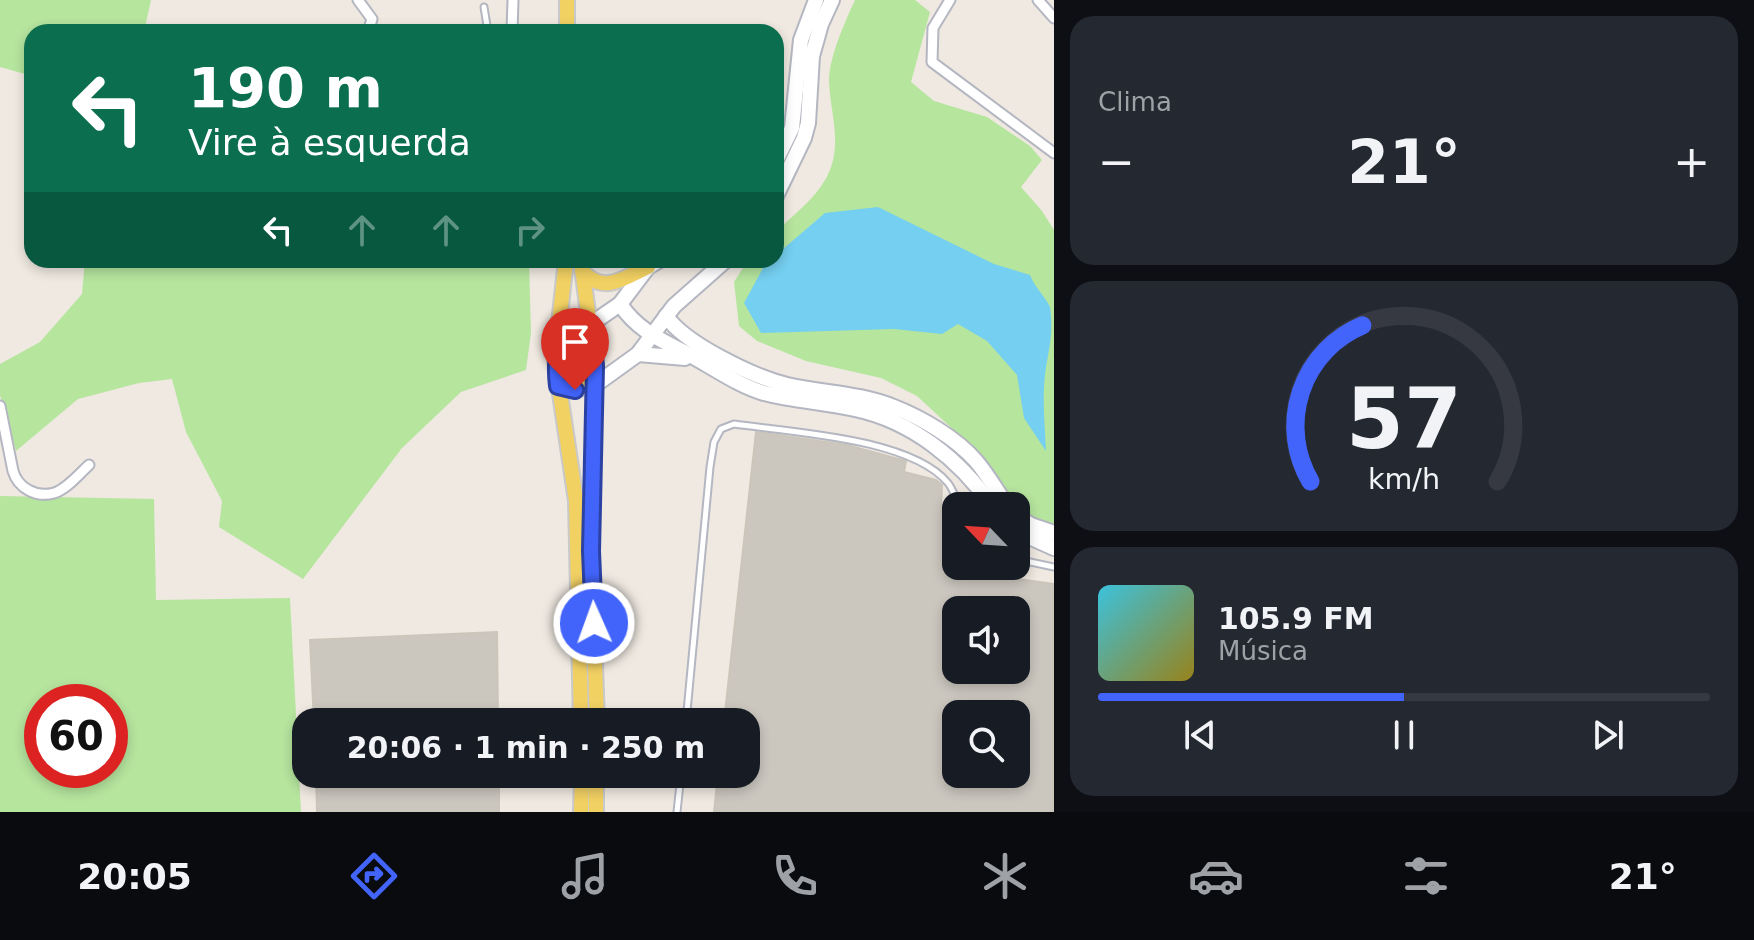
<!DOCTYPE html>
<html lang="pt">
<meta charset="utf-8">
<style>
:root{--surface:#171b24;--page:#242831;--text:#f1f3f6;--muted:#9ea1a6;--line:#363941;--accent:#4264fb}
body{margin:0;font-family:"DejaVu Sans",sans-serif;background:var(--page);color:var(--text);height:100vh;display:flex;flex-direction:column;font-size:30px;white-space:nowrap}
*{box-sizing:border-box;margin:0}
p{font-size:26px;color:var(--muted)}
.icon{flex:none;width:44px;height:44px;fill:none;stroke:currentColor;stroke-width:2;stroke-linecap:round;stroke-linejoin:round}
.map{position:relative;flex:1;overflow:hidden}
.sheet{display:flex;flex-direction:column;gap:16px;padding:16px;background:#0d0f14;width:700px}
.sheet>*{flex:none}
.banner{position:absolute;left:24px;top:24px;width:760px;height:244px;border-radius:24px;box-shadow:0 4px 12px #0003;background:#0b6e4f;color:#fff;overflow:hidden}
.needle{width:52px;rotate:295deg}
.buttons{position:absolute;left:942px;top:492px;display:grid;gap:16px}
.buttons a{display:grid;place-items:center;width:88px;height:88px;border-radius:16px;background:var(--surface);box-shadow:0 4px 12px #0003;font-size:40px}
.speed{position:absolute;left:24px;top:684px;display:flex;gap:16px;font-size:40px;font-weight:700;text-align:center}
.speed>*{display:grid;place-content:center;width:104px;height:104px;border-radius:50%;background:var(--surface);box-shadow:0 4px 12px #0003;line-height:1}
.speed .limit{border:12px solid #d22;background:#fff;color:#111}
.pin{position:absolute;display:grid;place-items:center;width:68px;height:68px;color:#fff;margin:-82px -34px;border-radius:50% 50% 50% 0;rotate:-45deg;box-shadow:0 0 8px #0007}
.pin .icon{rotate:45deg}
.me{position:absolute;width:88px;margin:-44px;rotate:358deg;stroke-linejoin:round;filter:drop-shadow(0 0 6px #0008)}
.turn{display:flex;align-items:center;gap:28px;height:168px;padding:0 32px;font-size:36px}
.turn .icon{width:104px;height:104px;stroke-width:2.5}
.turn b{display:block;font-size:56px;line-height:68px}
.lanes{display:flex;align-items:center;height:76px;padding:0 32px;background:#0003;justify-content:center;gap:40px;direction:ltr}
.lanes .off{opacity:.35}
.big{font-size:60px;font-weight:800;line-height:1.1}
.sheet .card{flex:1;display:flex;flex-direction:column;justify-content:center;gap:12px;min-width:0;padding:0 28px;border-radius:24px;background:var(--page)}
.sheet .dial{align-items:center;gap:0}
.dial svg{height:208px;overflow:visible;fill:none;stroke:var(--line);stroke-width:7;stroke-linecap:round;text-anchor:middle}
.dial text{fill:var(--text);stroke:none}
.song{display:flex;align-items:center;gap:24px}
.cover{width:96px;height:96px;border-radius:12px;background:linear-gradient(135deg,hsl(190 70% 55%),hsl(50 70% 35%))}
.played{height:8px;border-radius:4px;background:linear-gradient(90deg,var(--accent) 50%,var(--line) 50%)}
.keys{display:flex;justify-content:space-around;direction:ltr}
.heat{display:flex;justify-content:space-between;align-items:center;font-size:44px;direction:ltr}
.trip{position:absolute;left:292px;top:708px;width:468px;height:80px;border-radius:24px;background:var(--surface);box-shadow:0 4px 12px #0003;font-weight:800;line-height:80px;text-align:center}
.menu{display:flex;height:128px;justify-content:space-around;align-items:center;background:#090b0e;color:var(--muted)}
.menu .icon{width:56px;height:56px}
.menu .active{color:var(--accent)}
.menu b{font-size:36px;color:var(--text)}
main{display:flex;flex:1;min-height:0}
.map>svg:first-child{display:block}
.green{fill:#b6e59e;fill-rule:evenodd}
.water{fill:#75cff0}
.building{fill:#cbc7bf;stroke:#cbc5ba;stroke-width:2;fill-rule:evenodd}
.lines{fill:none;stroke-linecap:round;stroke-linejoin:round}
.lane-casing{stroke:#b4b7c1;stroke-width:9}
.street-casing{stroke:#b4b7c1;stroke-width:13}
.secondary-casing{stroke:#b4b7c1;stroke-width:18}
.primary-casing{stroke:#c9c9c9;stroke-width:18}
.lane{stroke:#fff;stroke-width:5}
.street{stroke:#fff;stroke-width:9}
.secondary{stroke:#fff;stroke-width:14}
.primary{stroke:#f2d163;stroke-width:14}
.route-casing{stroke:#2b41a3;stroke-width:20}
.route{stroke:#4264fb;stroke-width:14}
</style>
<main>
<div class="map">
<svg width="1054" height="812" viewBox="0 0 1054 812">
<rect width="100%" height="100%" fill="#efe9e1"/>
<g class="green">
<path d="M0 0H151L144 32H32V76L0 67Z"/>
<path d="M855 0H915L930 12 911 82 934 101 987 117 1030 146 1042 160 1021 187 1042 211 1054 230V527L1025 516 1007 495 987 461 917 396 881 378 806 361 757 341 739 326 734 282 748 260H776V232C796 212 822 194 831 167 841 139 830 110 829 81 829 57 845 22 855 0Z"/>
<path d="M85 260H529L531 333 526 370 461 392 402 448 303 579 219 527 222 501 186 432 172 379 139 383 78 399 16 451 0 395V364L40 342 82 294Z"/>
<path d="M0 496 154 499 156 600 290 598 301 812H0ZM42 702H110V770H42Z"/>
</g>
<path class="water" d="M878 207 994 264 1030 275C1035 288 1045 296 1050 307 1054 336 1048 350 1045 375 1042 400 1045 426 1046 451L1024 418 1017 375 987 341 958 324 942 334 894 329 761 333 744 303 763 268 771 260H776V255L825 213Z"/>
<g class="building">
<path d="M756 432 847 445 906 461 904 472 936 480 942 485 941 508 956 510V566H996L997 576 1054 584V812H714L718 774H746V722H724ZM956 610H1016V670H956ZM956 714H1016V774H956Z"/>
<path d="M497 632 498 722H314L310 640Z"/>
<path d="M316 774H499V812H317Z"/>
</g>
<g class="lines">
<defs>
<g id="lane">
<path d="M484 7 488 32"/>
<path d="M1016 559 1054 567"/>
<path d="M686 722 710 467 714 442 721 429 734 424C790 432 911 438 948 483 953 489 956 499 959 506"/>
<path d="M677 812 681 774"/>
</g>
<g id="street">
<path d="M358 0 372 19 368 32"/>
<path d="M950 0 933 28 932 62 1054 153"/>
<path d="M1038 0 1054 18"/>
<path d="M512 32 513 0"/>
<path d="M0 406 13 471C18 488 36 498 54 493 67 489 79 474 89 465"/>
</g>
<g id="secondary">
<path d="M776 161 792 128 801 40 816 0"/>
<path d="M776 196 804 138 808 123 812 56 821 24 832 0"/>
<path d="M620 304C637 330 661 340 688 354 713 367 737 385 764 393 794 401 825 402 855 409 912 421 960 460 992 506"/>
<path d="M666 316C685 344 754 377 787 385 823 393 859 393 894 407 922 418 956 438 976 461 988 475 997 491 1007 506"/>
<path d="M591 324 620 304 648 267 660 260"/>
<path d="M638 354 685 358"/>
<path d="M595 385 638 354 674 306 726 260"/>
<path d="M1016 516 1031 525 1054 533"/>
<path d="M1016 531 1054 548"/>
</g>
<g id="primary">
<path d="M567 0V32"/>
<path d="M566 260 555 360 576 501 581 722"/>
<path d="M581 260 595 366 591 551 597 722"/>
<path d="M582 271C604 295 624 278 648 267"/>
<path d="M555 360 568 341 591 324"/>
<path d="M558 386 575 390 595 385"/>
<path d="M581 812 582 774"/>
<path d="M596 812V774"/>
</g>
</defs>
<use href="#lane" class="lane-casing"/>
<use href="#street" class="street-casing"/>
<use href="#secondary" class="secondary-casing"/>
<use href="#primary" class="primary-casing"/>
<use href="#lane" class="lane"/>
<use href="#street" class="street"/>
<use href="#secondary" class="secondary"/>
<use href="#primary" class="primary"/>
</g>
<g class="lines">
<defs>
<path id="route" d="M575 390 558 386C554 350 560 342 591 324L595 366 591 551 594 623"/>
</defs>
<use href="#route" class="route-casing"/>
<use href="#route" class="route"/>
</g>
</svg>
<div class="buttons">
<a><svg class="needle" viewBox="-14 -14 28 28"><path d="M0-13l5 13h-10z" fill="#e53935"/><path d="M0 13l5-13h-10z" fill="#9ea1a6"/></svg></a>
<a><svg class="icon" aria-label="sound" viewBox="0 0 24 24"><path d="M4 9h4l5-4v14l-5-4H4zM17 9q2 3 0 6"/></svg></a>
<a><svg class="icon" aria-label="search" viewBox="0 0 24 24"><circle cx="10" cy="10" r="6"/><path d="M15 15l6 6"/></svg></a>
</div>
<div class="speed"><div class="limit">60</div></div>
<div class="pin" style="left:575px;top:390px;background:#d93025"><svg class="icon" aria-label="arrive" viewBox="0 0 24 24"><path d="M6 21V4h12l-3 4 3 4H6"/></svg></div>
<svg class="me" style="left:594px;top:623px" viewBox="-20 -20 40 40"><circle r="17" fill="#4264fb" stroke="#fff" stroke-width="3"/><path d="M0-11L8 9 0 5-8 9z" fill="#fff"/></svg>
<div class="trip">20:06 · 1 min · 250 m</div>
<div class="banner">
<div class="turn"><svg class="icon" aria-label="left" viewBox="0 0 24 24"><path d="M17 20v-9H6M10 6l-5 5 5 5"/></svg><div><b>190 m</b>Vire à esquerda</div></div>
<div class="lanes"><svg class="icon" aria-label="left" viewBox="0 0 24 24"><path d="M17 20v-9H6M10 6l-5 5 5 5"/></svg><svg class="icon off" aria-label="ahead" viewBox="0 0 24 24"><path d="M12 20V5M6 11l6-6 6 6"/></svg><svg class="icon off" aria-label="ahead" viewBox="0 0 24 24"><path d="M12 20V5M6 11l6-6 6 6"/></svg><svg class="icon off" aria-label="right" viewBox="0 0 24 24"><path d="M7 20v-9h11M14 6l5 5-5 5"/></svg></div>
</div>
</div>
<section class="sheet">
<div class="card"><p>Clima</p>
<div class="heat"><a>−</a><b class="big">21°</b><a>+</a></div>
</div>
<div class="card dial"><svg viewBox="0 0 100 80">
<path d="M14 69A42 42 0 1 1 86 69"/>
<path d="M14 69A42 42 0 0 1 34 9" stroke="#4264fb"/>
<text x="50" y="56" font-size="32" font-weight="700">57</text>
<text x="50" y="72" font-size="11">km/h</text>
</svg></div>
<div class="card">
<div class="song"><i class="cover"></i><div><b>105.9 FM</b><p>Música</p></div></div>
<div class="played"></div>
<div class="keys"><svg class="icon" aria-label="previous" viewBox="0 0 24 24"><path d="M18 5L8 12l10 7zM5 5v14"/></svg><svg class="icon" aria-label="pause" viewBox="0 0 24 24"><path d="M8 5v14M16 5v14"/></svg><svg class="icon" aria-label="next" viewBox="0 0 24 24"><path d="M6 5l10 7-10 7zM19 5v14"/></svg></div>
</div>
</section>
</main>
<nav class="menu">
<b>20:05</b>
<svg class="icon active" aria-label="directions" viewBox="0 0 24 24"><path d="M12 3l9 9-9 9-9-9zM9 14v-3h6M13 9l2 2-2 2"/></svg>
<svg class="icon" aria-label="music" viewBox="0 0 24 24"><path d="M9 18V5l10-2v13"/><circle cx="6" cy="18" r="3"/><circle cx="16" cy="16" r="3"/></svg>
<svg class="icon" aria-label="phone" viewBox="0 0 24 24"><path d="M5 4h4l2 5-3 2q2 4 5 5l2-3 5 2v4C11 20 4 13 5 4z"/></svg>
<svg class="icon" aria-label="climate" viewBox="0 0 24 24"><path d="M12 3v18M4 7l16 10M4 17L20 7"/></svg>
<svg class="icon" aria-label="car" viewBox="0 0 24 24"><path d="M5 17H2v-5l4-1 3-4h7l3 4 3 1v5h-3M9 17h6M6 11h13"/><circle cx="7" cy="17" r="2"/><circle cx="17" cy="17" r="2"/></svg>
<svg class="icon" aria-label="filters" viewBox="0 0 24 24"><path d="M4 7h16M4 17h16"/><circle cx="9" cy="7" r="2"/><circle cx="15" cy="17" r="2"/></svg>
<b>21°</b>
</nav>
